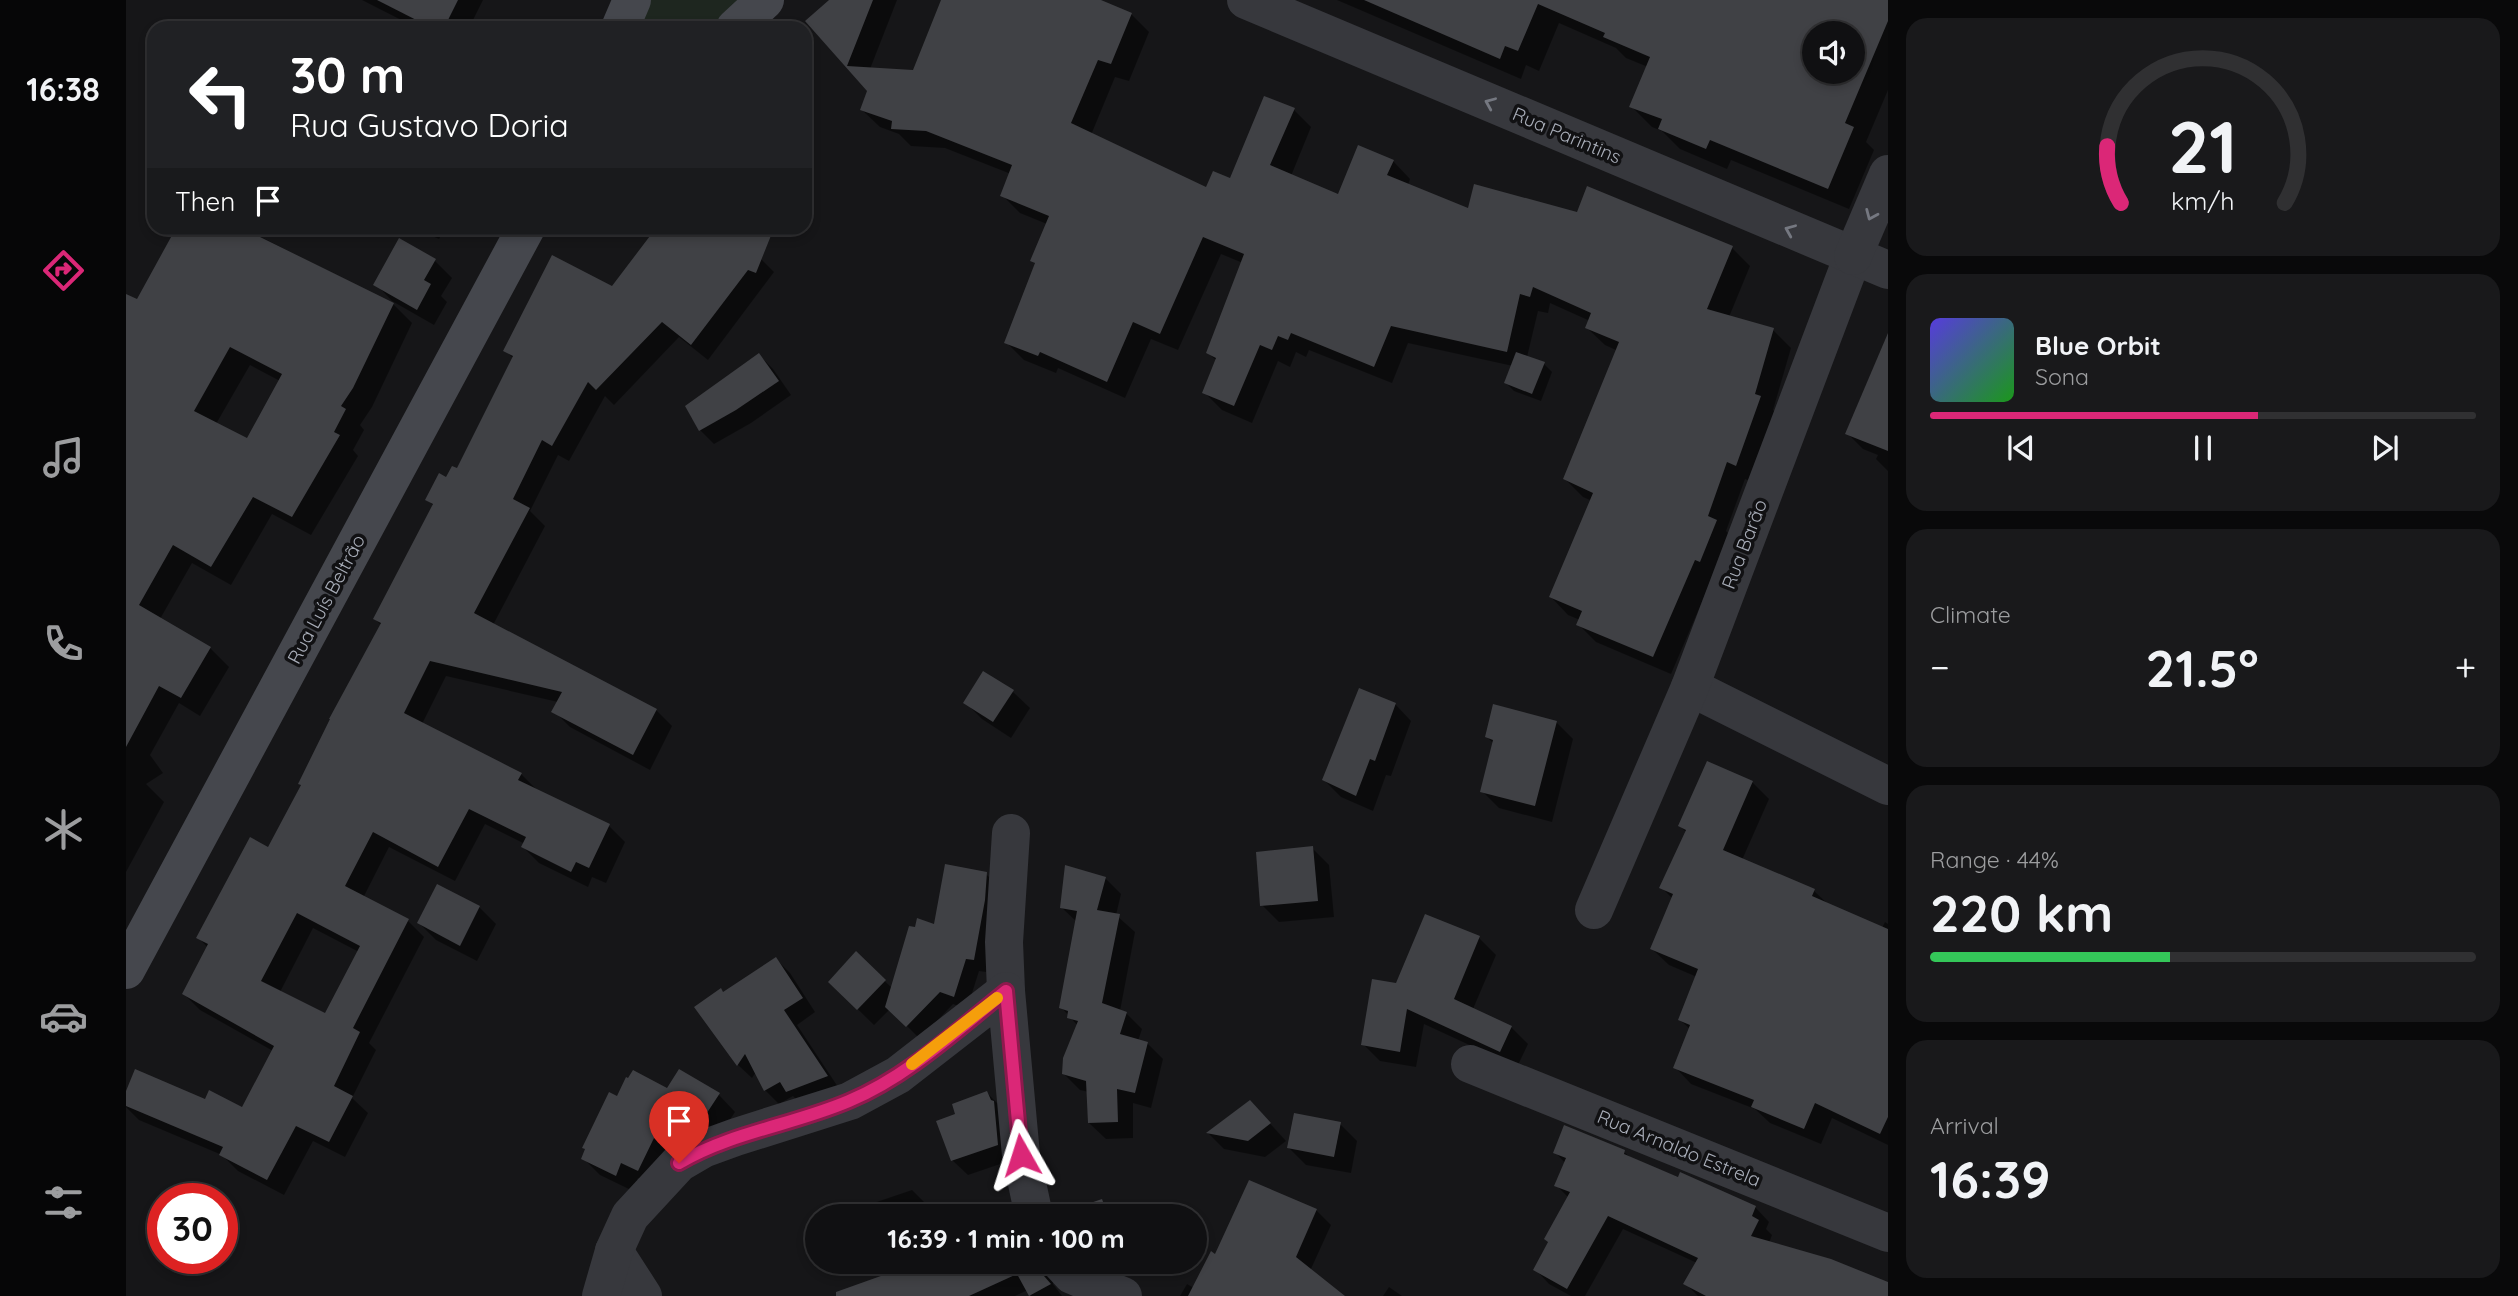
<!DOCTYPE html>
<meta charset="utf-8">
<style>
:root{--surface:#101012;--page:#19191b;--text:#f1f3f6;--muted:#9c9d9f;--line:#303032;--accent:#db2777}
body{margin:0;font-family:Quicksand,sans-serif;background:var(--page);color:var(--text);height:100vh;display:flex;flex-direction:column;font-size:26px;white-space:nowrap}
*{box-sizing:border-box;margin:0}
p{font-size:23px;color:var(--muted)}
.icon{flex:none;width:38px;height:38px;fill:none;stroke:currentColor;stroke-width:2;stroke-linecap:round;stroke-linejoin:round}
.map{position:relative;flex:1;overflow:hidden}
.drawer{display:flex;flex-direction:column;gap:18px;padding:18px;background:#09090a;width:630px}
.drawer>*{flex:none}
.guide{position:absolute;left:21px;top:21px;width:665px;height:214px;border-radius:21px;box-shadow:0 4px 10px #0003,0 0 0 2px var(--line);background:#202124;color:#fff;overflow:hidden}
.buttons{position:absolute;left:1676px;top:21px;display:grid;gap:14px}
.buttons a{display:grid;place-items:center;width:63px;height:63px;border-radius:50%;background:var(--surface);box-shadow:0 4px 10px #0003,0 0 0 2px var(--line);font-size:35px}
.speed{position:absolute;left:21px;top:1183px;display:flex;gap:14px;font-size:35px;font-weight:700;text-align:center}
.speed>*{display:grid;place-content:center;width:91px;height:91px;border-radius:50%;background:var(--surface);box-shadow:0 4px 10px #0003,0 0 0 2px var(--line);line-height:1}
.speed .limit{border:10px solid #d22;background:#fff;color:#111}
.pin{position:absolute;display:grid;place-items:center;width:60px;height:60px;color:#fff;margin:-72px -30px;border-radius:50% 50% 50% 0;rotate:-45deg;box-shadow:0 0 7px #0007}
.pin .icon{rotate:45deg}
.me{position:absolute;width:77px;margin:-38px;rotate:354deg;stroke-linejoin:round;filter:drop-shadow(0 0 5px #0008)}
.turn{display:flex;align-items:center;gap:24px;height:147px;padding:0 28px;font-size:32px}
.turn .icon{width:91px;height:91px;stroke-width:2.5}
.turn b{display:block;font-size:49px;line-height:60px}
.then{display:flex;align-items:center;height:66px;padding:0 28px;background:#0003;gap:14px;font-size:26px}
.big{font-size:52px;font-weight:700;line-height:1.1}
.drawer .tile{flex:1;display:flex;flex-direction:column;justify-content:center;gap:10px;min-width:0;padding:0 24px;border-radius:21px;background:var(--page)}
.drawer .dial{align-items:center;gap:0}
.dial svg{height:182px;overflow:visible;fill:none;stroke:var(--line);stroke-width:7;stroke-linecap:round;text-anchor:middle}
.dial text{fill:var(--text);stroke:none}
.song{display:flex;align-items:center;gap:21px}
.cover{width:84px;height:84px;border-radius:10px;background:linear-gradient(135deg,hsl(250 70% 55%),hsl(120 70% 35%))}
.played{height:7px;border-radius:4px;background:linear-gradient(90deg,var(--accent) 60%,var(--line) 60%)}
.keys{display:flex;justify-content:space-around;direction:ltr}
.heat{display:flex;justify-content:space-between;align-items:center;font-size:38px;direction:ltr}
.charge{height:10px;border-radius:5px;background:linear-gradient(90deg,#34c759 44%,var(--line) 0)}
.trip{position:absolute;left:679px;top:1204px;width:402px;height:70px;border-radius:35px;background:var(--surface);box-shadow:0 4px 10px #0003,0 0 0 2px var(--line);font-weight:700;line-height:70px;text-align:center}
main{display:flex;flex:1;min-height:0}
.dock{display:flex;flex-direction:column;width:126px;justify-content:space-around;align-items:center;background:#060607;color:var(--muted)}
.dock .icon{width:49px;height:49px}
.dock .active{color:var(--accent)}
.dock b{font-size:32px;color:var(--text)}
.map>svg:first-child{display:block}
.green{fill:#1e261f}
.shadow{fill:#0007;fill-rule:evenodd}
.building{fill:#404145;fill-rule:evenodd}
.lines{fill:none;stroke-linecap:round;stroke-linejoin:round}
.minor{stroke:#37383d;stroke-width:38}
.tertiary{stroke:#37383d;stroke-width:38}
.secondary{stroke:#45474d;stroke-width:38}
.oneway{stroke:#757881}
.route-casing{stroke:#8e194d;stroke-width:18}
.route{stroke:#db2777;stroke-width:12}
.slow{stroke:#f59e0b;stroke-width:12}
.labels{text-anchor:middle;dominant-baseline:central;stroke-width:7;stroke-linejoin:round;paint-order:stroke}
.street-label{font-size:19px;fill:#a8adb8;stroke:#111113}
</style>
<main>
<nav class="dock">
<b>16:38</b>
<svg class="icon active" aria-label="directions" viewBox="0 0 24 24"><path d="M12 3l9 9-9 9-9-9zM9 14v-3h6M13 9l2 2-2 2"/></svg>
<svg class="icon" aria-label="music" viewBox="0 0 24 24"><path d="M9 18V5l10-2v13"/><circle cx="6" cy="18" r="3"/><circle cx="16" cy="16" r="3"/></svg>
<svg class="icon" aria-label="phone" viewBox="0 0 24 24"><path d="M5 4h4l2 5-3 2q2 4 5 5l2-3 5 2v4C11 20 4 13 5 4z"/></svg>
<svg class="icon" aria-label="climate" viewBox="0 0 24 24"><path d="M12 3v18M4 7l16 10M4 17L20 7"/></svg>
<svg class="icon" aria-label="car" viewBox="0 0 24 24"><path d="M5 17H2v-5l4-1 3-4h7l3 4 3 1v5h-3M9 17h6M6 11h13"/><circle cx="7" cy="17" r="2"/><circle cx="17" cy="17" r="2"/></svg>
<svg class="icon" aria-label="filters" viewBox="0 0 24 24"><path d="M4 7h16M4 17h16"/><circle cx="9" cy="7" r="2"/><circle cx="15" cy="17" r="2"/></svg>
</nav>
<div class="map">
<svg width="1762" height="1296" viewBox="0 0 1762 1296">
<rect width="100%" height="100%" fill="#161618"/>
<path class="green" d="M505 0H639L609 28H493Z"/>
<g class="shadow">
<path d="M236 0H357L344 26 348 28H291Z"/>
<path d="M705 0H771L744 69 788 72 817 0H971L1005 14 1023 32 1003 81 989 77 965 135 1081 189 1105 180 1168 110 1185 127 1165 176 1213 196 1267 161 1284 179 1282 185 1343 210 1452 214 1606 248 1624 266 1603 317 1647 330 1665 348 1647 410 1652 415 1627 482 1619 479 1600 531 1608 540 1587 576 1545 674 1470 642 1452 624 1454 620 1442 615 1425 597 1466 501 1457 497 1439 479 1492 351 1479 345 1461 328 1464 321 1424 303 1422 313 1412 311 1401 357 1418 364 1426 372 1415 401 1388 391 1380 383 1387 366 1282 343 1266 383 1183 350 1180 357 1170 352 1164 367 1152 361 1126 423 1096 410 1078 392 1091 361 1082 353 1117 263 1095 254 1052 350 1025 339 999 398 932 368 930 373 898 360 880 342 910 265 906 260 921 224 894 213 876 195 885 174 819 148 785 146 773 134 754 127 736 110 743 91 682 21Z"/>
<path d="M1211 0H1762V90L1740 142 1748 150 1723 209 1605 160 1601 169 1554 149 1536 131 1526 127 1505 106 1522 67 1500 58 1490 48 1433 23 1413 71 1400 65 1395 79ZM1689 33H1727V72H1689Z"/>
<path d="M140 23 149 28H137Z"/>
<path d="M52 228H117L267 304 286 323 246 407 234 425 238 430 227 450 232 456 185 535 146 514 105 585 66 563 34 619 84 648 103 667 74 716 53 703 24 755 37 773 20 784 38 802 0 872V296L12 302ZM124 365 154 381 122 440 90 424Z"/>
<path d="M289 228H319L313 239Z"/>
<path d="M532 228H547L563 240 572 228H595L632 256 648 272 582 360 553 337 488 405 479 396 443 461 432 455 404 511 419 526 367 625 530 710 546 726 524 770 444 727 428 711 432 702 320 676 296 724 395 774 412 791 483 826 499 842 480 883 466 877 462 887 413 863 397 847 399 844 359 824 329 881 263 847 237 898 282 921 298 937 243 1043 250 1050 226 1098 242 1113 219 1157 187 1141 158 1195 112 1171 96 1155 13 1120 0 1107V1095L79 1101 117 1110 147 1051 74 1010 58 994 82 948 72 937 143 849 255 625 249 619 308 506 301 500 332 471 388 359 379 350 486 288ZM187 928 233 952 199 1015 154 992Z"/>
<path d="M274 241 309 261 326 278 315 296 321 302 308 325 266 301 250 284Z"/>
<path d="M1762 338V471L1750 459 1752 455 1737 449 1721 433Z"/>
<path d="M633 355 647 369 665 395 625 423 588 444 574 430Z"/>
<path d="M887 692 904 708 885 738 856 719 839 702Z"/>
<path d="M1269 704 1285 721 1265 776 1260 775 1247 811 1215 797 1198 780Z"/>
<path d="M1430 722 1447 739 1426 822 1373 808 1356 791 1368 744 1361 737Z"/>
<path d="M1626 782 1643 799 1616 860 1688 891 1703 905 1756 928 1759 922 1762 924V1145L1706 1118 1695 1144 1644 1123 1629 1109 1565 1084 1549 1067 1564 1029 1554 1020 1571 977 1543 965 1526 949 1547 899 1535 887 1560 832 1554 826Z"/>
<path d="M1186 848 1203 865 1208 917 1153 922 1136 905Z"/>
<path d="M860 874 873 887 860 972 853 971 841 1009 827 1004 794 1039 764 1009 748 1025 704 982 730 954 766 988 809 926Z"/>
<path d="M979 878 995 894 990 915 1009 932 994 1011 1000 1013 1016 1029 1012 1041 1021 1043 1037 1059 1025 1108 1007 1103V1138L980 1139 963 1123V1092L954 1090 938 1074 952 1026 935 1007 951 922 936 908Z"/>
<path d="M353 907 370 924 351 961 310 940 293 923Z"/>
<path d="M1353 938 1370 955 1347 1009 1385 1027 1402 1044 1391 1067 1298 1024 1290 1067 1254 1061 1237 1044Z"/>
<path d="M650 959 664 973 689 1012 671 1025 714 1090 675 1105 667 1096 653 1104 639 1090 630 1072 626 1078 612 1065 570 1008 598 994Z"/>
<path d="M541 1090 593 1095 609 1112 592 1138 562 1119 529 1187 512 1178 507 1191 474 1175 457 1158 492 1098Z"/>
<path d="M861 1093 876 1108 886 1160 842 1175 826 1160 832 1115Z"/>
<path d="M1140 1119 1160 1141 1139 1157 1098 1149 1082 1133Z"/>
<path d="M1214 1124 1231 1141 1225 1173 1180 1165 1163 1148Z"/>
<path d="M1429 1152H1498L1506 1159 1629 1207 1643 1222 1640 1229 1646 1235 1643 1243 1762 1290V1296H1572L1560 1284 1571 1263 1497 1229 1459 1296H1445L1423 1284 1409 1269 1443 1198 1430 1185 1439 1163Z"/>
<path d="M786 1190 800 1204 805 1216H736L733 1208Z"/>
<path d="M975 1201 990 1216H931Z"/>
<path d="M1190 1210 1205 1225 1184 1271 1216 1296H1054L1061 1284 1068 1288 1090 1256Z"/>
<path d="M751 1262H933L927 1270V1284L936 1296H905L902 1290 889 1296H762Z"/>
<path d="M1263 1287 1276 1296H1257Z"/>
</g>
<g class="building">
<path d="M251 0H332L318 28H306Z"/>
<path d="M703 0H747L721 66 787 70 815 0H975L1006 13 985 64 972 60 945 123 1080 187 1087 171 1104 178 1138 96 1169 108 1144 165 1212 194 1232 145 1268 160 1261 175 1342 208 1348 184 1451 212 1461 186 1607 246 1581 309 1648 328 1629 394 1635 396 1610 466 1601 462 1582 516 1591 520 1574 562 1569 560 1527 657 1450 625 1456 611 1423 597 1467 493 1437 479 1493 342 1459 328 1465 313 1407 287 1404 297 1394 294 1381 352 1265 326 1248 367 1165 333 1162 340 1152 336 1146 350 1134 345 1108 406 1076 393 1090 358 1080 353 1118 254 1077 237 1034 334 1007 322 981 382 914 352 912 356 878 343 909 263 904 261 923 216 874 196 886 165 800 131 765 129 766 121 734 110 741 91 679 21Z"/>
<path d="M1238 0H1762V21L1719 123 1728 127 1702 189 1584 140 1580 149 1532 129 1536 119 1503 107 1524 57 1477 37 1479 33 1412 4 1392 51 1379 46 1374 59ZM1689 33H1727V72H1689Z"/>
<path d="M50 228H116L268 303 227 388 215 406 220 409 208 432 214 435 166 517 127 497 85 567 47 545 13 605 85 647 55 698 33 686 0 747V294L11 299ZM104 347 156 374 121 438 68 411Z"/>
<path d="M530 228H648L630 273 622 270 565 345 536 322 470 390 462 382 426 446 416 440 387 499 404 508 348 613 531 709 507 755 425 712 436 692 304 661 278 713 396 773 392 780 484 824 463 868 450 862 445 872 395 847 400 837 343 809 312 867 247 832 219 886 283 919 227 1028 234 1032 208 1086 227 1096 203 1142 170 1126 141 1180 93 1155 97 1147 0 1106V1091L9 1069 79 1099 83 1090 116 1107 148 1046 56 994 82 944 70 938 124 837 142 847 175 785 172 784 204 719H203L255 623 247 619 307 504 299 500 313 473 320 477 326 466 331 468 387 356 377 351 426 255 486 286ZM171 913 234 946 199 1013 135 981Z"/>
<path d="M273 238 310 259 298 280 305 284 291 310 247 285Z"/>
<path d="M1762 333V451L1719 434Z"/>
<path d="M1390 352 1419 362 1406 394 1378 383Z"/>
<path d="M633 353 653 381 610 410 573 431 559 406Z"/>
<path d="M857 671 888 690 867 722 837 703Z"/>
<path d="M1233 688 1270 703 1249 761 1244 759 1230 796 1196 780Z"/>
<path d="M1367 704 1431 721 1409 806 1354 792 1367 740 1359 737Z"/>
<path d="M1581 761 1627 781 1597 850 1689 889 1686 896 1762 929V1117L1754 1134 1689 1103 1678 1129 1625 1107 1628 1100 1547 1068 1564 1025 1552 1020 1572 969 1524 949 1547 894 1533 888 1560 830 1552 826Z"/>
<path d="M1187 846 1192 901 1134 906 1130 852Z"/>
<path d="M819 864 861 872 859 900 848 960 840 959 828 997 814 992 780 1027 759 1007 783 926 789 927 791 918 808 924Z"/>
<path d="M939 865 980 877 971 910 994 914 976 1003 1001 1012 994 1034 1022 1042 1009 1093 991 1089 992 1122 962 1123 960 1081 936 1074 937 1058 952 1021 941 1018 942 1011 933 1008 951 911 934 908Z"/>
<path d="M311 884 354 906 334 946 291 923Z"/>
<path d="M1299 914 1354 936 1328 999 1386 1026 1374 1052 1281 1009 1274 1052 1235 1045 1246 979 1270 983Z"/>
<path d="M730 951 760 980 731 1010 702 982Z"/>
<path d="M650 957 677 998 658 1010 702 1076 660 1092 654 1082 638 1091 619 1054 611 1066 568 1007 595 988 597 992Z"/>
<path d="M553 1069 594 1093 575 1122 545 1103 512 1171 495 1163 490 1176 455 1159 459 1149 456 1148 483 1092 491 1096 500 1077 502 1078 507 1070 541 1088Z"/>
<path d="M861 1091 865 1100 868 1101 872 1145 825 1161 810 1121 829 1114 826 1104Z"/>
<path d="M1124 1100 1145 1123 1122 1141 1080 1133Z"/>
<path d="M1168 1113 1215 1122 1208 1157 1161 1148Z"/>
<path d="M1438 1125 1499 1150 1498 1154 1552 1177 1554 1172 1630 1206 1626 1216 1633 1220 1625 1236 1705 1259 1762 1282V1296H1580L1557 1284 1572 1258 1482 1216 1441 1289 1407 1270 1422 1242 1418 1239 1444 1192 1428 1186 1440 1158 1427 1153Z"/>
<path d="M1123 1180 1191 1209 1170 1257 1219 1296H1062L1085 1251 1089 1254Z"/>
<path d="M976 1199 982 1216H946L944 1210Z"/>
<path d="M794 1262H913L918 1276 925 1284 903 1296 891 1274 843 1296H710V1292Z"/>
</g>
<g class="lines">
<g class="minor">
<path d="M1564 687 1762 786"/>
<path d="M1468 910 1564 687 1727 256"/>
<path d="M880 991 878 942 885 833"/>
<path d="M1344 1064 1762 1233"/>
<path d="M488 1251 517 1296"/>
<path d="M934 1262 946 1275 997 1296"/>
<path d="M475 1296 488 1251 504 1216 553 1163 577 1149 610 1137 724 1101 772 1075 880 991 895 1155 908 1216"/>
</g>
<g class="tertiary">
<path d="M1120 0 1762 270"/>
<path d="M1727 256 1762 174"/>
</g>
<g class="secondary">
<path d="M494 28 506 0"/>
<path d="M609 28 639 0"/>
<path d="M0 970 400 228"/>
</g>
</g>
<defs><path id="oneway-chevron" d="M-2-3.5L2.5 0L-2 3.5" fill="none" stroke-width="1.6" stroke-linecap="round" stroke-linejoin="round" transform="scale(1.75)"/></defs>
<g class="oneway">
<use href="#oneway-chevron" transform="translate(1364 103) rotate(-157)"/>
<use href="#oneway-chevron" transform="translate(1745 215) rotate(113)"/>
<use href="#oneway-chevron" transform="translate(1664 230) rotate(-157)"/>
</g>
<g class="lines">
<defs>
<path id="route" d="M553 1163C606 1132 667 1125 723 1101 781 1077 831 1030 880 991L895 1155"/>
</defs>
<use href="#route" class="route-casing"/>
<use href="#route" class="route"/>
<path class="slow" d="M786 1064 871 998"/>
</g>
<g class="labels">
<g class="street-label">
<text transform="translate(1441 135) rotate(23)">Rua Parintins</text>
<text transform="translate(1618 544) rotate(-69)">Rua Barão</text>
<text transform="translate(200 599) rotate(-62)">Rua Luís Beltrão</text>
<text transform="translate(1553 1148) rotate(22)">Rua Arnaldo Estrela</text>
</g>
</g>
</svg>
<div class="buttons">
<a><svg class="icon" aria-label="sound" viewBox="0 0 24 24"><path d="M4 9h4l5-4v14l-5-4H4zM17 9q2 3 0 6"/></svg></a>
</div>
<div class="speed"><div class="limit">30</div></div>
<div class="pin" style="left:553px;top:1163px;background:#d93025"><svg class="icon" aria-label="arrive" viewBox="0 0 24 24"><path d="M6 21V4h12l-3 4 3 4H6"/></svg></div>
<svg class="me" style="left:895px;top:1155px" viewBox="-20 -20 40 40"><path d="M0-17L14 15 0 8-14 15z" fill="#db2777" stroke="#fff" stroke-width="4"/></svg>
<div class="trip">16:39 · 1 min · 100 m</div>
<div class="guide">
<div class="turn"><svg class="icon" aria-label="left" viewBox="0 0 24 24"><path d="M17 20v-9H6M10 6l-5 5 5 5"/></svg><div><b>30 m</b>Rua Gustavo Doria</div></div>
<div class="then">Then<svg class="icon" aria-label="arrive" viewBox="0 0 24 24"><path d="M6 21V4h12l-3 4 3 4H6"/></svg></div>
</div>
</div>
<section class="drawer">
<div class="tile dial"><svg viewBox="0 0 100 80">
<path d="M14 69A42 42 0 1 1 86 69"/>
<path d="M14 69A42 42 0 0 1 8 44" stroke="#db2777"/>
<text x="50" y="56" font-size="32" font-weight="700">21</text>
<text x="50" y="72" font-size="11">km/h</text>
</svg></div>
<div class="tile">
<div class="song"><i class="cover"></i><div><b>Blue Orbit</b><p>Sona</p></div></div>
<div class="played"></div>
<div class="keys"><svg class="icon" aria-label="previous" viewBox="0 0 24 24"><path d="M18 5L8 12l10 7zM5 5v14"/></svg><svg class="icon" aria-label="pause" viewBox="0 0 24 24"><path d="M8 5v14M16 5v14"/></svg><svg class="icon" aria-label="next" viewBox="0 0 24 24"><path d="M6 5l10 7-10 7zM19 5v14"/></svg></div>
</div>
<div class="tile"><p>Climate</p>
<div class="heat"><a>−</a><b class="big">21.5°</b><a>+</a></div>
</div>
<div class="tile"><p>Range · 44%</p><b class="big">220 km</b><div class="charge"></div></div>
<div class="tile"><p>Arrival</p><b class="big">16:39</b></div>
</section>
</main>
